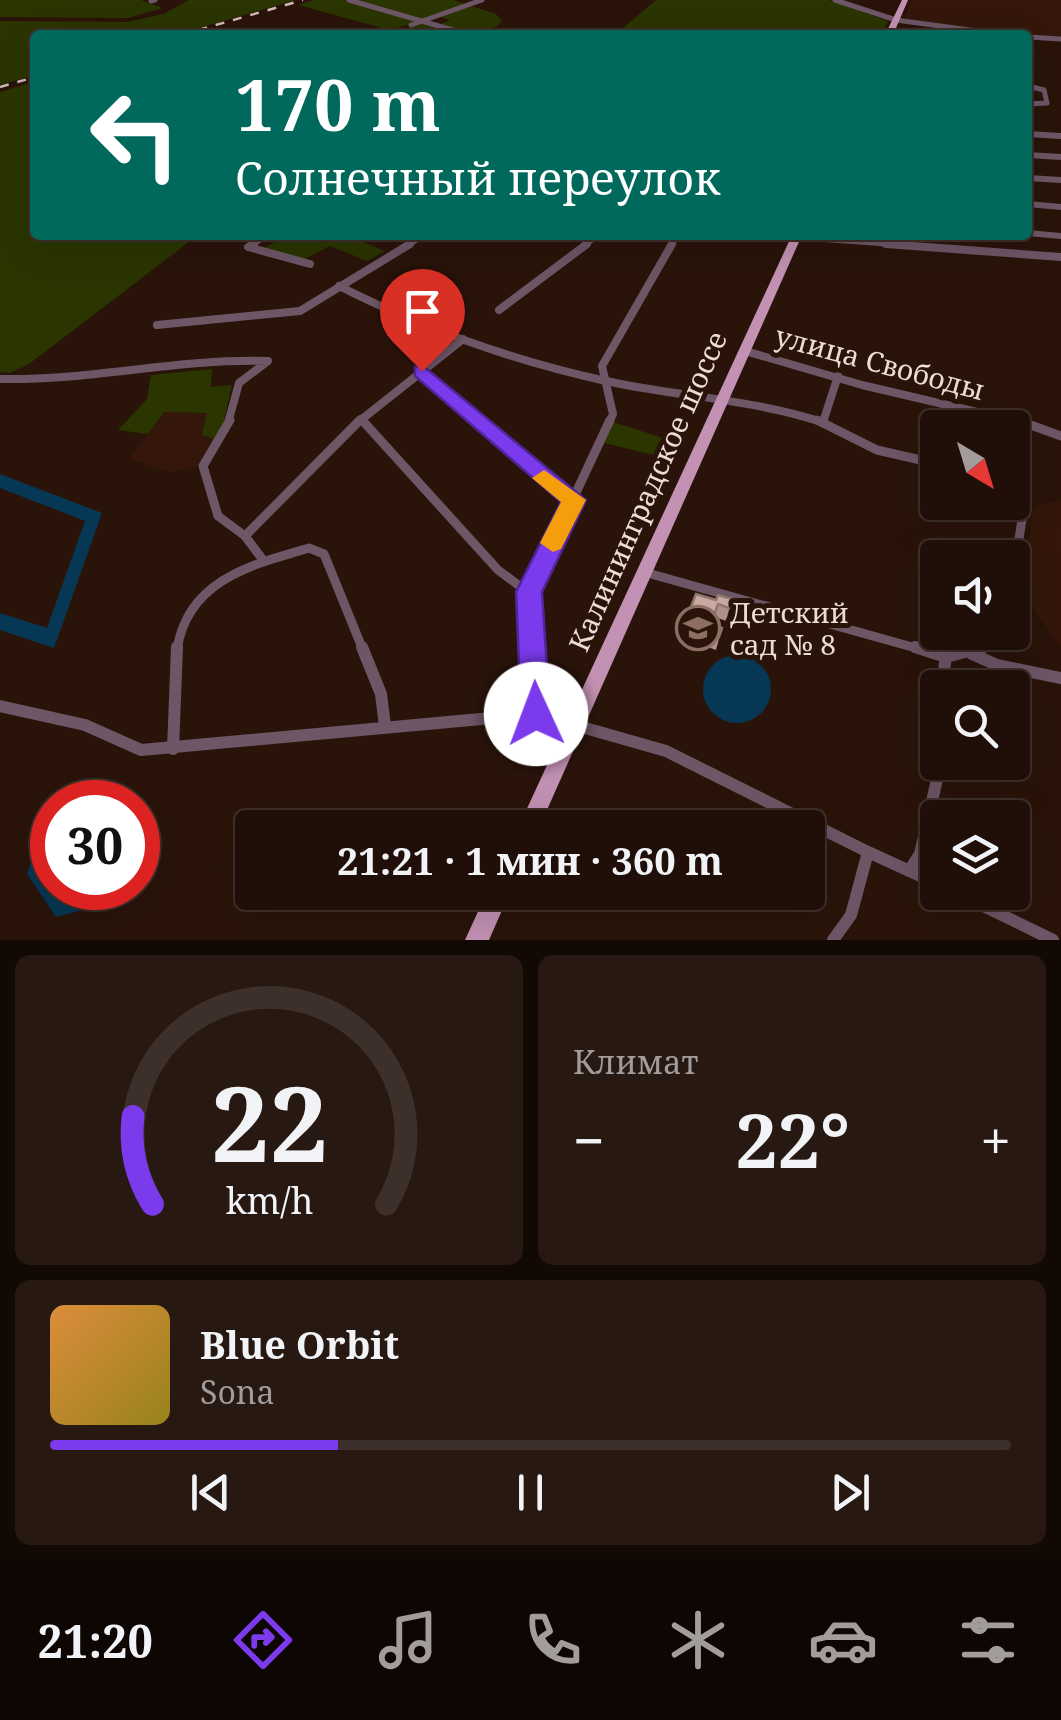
<!DOCTYPE html>
<html lang="ru">
<meta charset="utf-8">
<style>
:root{--surface:#200f08;--page:#281812;--text:#f1f3f6;--muted:#a29c9c;--line:#3d2f29;--accent:#7c3aed}
body{margin:0;font-family:"Noto Serif",serif;background:var(--page);color:var(--text);height:100vh;display:flex;flex-direction:column;font-size:38px;white-space:nowrap}
*{box-sizing:border-box;margin:0}
p{font-size:32px;color:var(--muted)}
.icon{flex:none;width:55px;height:55px;fill:none;stroke:currentColor;stroke-width:2;stroke-linecap:round;stroke-linejoin:round}
.map{position:relative;height:940px;overflow:hidden}
.panel{display:flex;flex-direction:column;gap:15px;padding:15px;background:#120804;flex:1}
.panel>*{flex:none}
.top-card{position:absolute;left:30px;top:30px;width:1002px;height:210px;border-radius:10px;box-shadow:0 10px 40px #0002,0 0 0 2px var(--line);background:#00695c;color:#fff;overflow:hidden}
.needle{width:65px;rotate:142deg}
.controls{position:absolute;left:920px;top:410px;display:grid;gap:20px}
.controls a{display:grid;place-items:center;width:110px;height:110px;border-radius:10px;background:var(--surface);box-shadow:0 10px 40px #0002,0 0 0 2px var(--line);font-size:50px}
.speed{position:absolute;left:30px;top:780px;display:flex;gap:20px;font-size:50px;font-weight:700;text-align:center}
.speed>*{display:grid;place-content:center;width:130px;height:130px;border-radius:50%;background:var(--surface);box-shadow:0 10px 40px #0002,0 0 0 2px var(--line);line-height:1}
.speed .limit{border:15px solid #d22;background:#fff;color:#111}
.pin{position:absolute;display:grid;place-items:center;width:85px;height:85px;color:#fff;margin:-102px -42px;border-radius:50% 50% 50% 0;rotate:-45deg;box-shadow:0 0 10px #0007}
.pin .icon{rotate:45deg}
.me{position:absolute;width:110px;margin:-55px;rotate:358deg;stroke-linejoin:round;filter:drop-shadow(0 0 8px #0008)}
.turn{display:flex;align-items:center;gap:35px;height:210px;padding:0 40px;font-size:45px}
.turn .icon{width:130px;height:130px;stroke-width:2.5}
.turn b{display:block;font-size:70px;line-height:85px}
.big{font-size:75px;font-weight:700;line-height:1.1}
.panel .widget{flex:1;display:flex;flex-direction:column;justify-content:center;gap:15px;min-width:0;padding:0 35px;border-radius:15px;background:var(--page)}
.panel .dial{align-items:center;gap:0}
.dial svg{height:260px;overflow:visible;fill:none;stroke:var(--line);stroke-width:7;stroke-linecap:round;text-anchor:middle}
.dial text{fill:var(--text);stroke:none}
.song{display:flex;align-items:center;gap:30px}
.cover{width:120px;height:120px;border-radius:15px;background:linear-gradient(135deg,hsl(30 70% 55%),hsl(50 70% 35%))}
.played{height:10px;border-radius:5px;background:linear-gradient(90deg,var(--accent) 30%,var(--line) 30%)}
.keys{display:flex;justify-content:space-around;direction:ltr}
.heat{display:flex;justify-content:space-between;align-items:center;font-size:55px;direction:ltr}
.panel .tiles{flex:1;display:grid;gap:15px;grid-template-columns:1fr 1fr}
.widget:last-child{grid-column:span 2}
.trip{position:absolute;left:235px;top:810px;width:590px;height:100px;border-radius:10px;background:var(--surface);box-shadow:0 10px 40px #0002,0 0 0 2px var(--line);font-weight:700;line-height:100px;text-align:center}
.tabs{display:flex;height:160px;justify-content:space-around;align-items:center;background:#0d0603;color:var(--muted)}
.tabs .icon{width:70px;height:70px}
.tabs .on{color:var(--accent)}
.tabs b{font-size:45px;color:var(--text)}
.map>svg:first-child{display:block}
.built{fill:#34170a}
.green{fill:#2a3500}
.water{fill:#063754}
.lines{fill:none;stroke-linecap:round;stroke-linejoin:round}
.minor-far4{stroke:#6d5666;stroke-width:5}
.minor-far3{stroke:#6d5666;stroke-width:6}
.minor-far2{stroke:#6d5666;stroke-width:8}
.minor-far1{stroke:#6d5666;stroke-width:9}
.minor{stroke:#6d5666;stroke-width:12}
.primary{fill:#c291b3;fill-rule:evenodd}
.rail{stroke:#cdbcb5;stroke-width:2.5;stroke-dasharray:9 9;stroke-linecap:butt}
.wall{fill:#ad908a}
.building{fill:#c9a8a0;stroke:#8d7670;stroke-width:2.5}
.route{fill:#7c3aed;stroke:#51269a;stroke-width:2.5}
.slow{fill:#f59e0b}
.labels{text-anchor:middle;dominant-baseline:central;stroke-width:10;stroke-linejoin:round;paint-order:stroke}
.street-label{font-size:28px;fill:#eddcd6;stroke:#2a140a}
.poi-label{font-size:28px;fill:#eddcd6;stroke:#2a140a;text-anchor:start}
</style>
<div class="map">
<svg width="1061" height="940" viewBox="0 0 1061 940">
<rect width="100%" height="100%" fill="#2a140a"/>
<g class="built">
<path d="M912 0H1061V39L903 21Z"/>
<path d="M164 412 207 413 218 440 204 465 170 472 129 459Z"/>
<path d="M1061 500V647L1023 595 1033 507Z"/>
</g>
<g class="green">
<path d="M0 0H141L163 8 128 18 0 17Z"/>
<path d="M189 0H296L174 35H35V75L0 85V21L127 22 163 14Z"/>
<path d="M314 0H345L417 22 390 30 298 5Z"/>
<path d="M354 0H453L466 4 423 19Z"/>
<path d="M656 0H829L888 21 882 35H615Z"/>
<path d="M471 6 496 14 502 22 484 35 398 33 422 23 466 34 439 25 450 20 441 17Z"/>
<path d="M35 81V235H198L29 364 10 373 0 372V92Z"/>
<path d="M287 235H323L339 241 348 236 385 251 367 261 330 246 303 260 264 248Z"/>
<path d="M212 369 211 387 232 385 224 420 227 421 218 440 202 435 207 413 164 412 148 434 118 430 147 399 151 375Z"/>
<path d="M613 422 666 439 658 456 604 443Z"/>
</g>
<g class="water">
<path d="M0 474 102 513 54 648 0 630V613L47 628 85 521 0 488Z"/>
<circle cx="737" cy="689" r="34"/>
<path d="M52 847V888H103L82 910 56 917 27 874 33 853Z"/>
</g>
<g class="lines">
<g class="minor-far4">
<path d="M349 0 463 33"/>
<path d="M835 0 896 20 1006 35"/>
<path d="M151 1 155 0"/>
<path d="M411 25 482 0"/>
<path d="M1028 37 1061 39"/>
<path d="M1028 86 1044 90 1047 103 1028 104"/>
</g>
<g class="minor-far3">
<path d="M1028 134 1061 136"/>
<path d="M1028 155 1061 157"/>
<path d="M1028 178 1061 180"/>
<path d="M1028 204 1061 207"/>
<path d="M1028 233 1061 236"/>
<path d="M772 235 919 246"/>
<path d="M249 246 268 235"/>
<path d="M406 246 424 235"/>
<path d="M583 246 598 235"/>
<path d="M671 246 677 235"/>
</g>
<g class="minor-far2">
<path d="M254 244 248 247 310 264"/>
<path d="M886 244 1061 257"/>
<path d="M339 286C422 328 515 361 606 381 679 397 753 399 825 423"/>
<path d="M499 310 587 244"/>
<path d="M157 325 300 311 410 244"/>
<path d="M745 351 862 385 1024 423"/>
<path d="M422 371 483 423"/>
<path d="M0 379C90 381 178 358 268 361L239 383 228 423"/>
<path d="M361 419 365 423"/>
<path d="M823 422 838 376"/>
<path d="M357 423 463 339"/>
<path d="M609 423 613 414 602 366 672 244"/>
</g>
<g class="minor-far1">
<path d="M230 420 203 466 218 516 245 536 263 560"/>
<path d="M362 420 498 570 529 593"/>
<path d="M480 420 574 500"/>
<path d="M817 420 877 450 938 464"/>
<path d="M1017 420 1061 436"/>
<path d="M1012 484 1025 500 1012 584"/>
<path d="M245 536 360 420"/>
<path d="M644 572 923 650"/>
<path d="M177 650C187 581 250 565 309 548L324 554 363 650"/>
<path d="M532 650 529 593 610 420"/>
<path d="M980 650 996 641 1000 632"/>
</g>
<g class="minor">
<path d="M362 647 381 694 385 726"/>
<path d="M532 647 536 714"/>
<path d="M915 647 946 657 984 647"/>
<path d="M972 654 997 665 1061 678"/>
<path d="M941 688 946 657"/>
<path d="M0 706 85 725 141 750 536 714 666 751 868 852"/>
<path d="M173 749 177 647"/>
<path d="M909 871 920 854 941 762"/>
<path d="M955 892 1053 940"/>
<path d="M833 940 851 915 868 852 938 884"/>
</g>
<g class="primary">
<path d="M902 0H908L893 35H885Z"/>
<path d="M792 235H802L539 828H518Z"/>
<path d="M487 892H510L489 940H465Z"/>
</g>
<g class="rail">
<path d="M181 35 303 0"/>
<path d="M0 87 35 77"/>
</g>
</g>
<path class="wall" d="M732 599 726 621 715 617 712 625 722 628 716 650 702 645 703 642 682 635 685 622 716 600Z"/>
<path class="building" d="M696 594 716 600 718 595 732 599 729 608 718 604 711 624 722 628 719 637 705 632 706 629 685 622Z"/>
<path class="route" d="M422 365 586 500 542 592 550 714 546 723 536 727 525 723 521 714 516 592 561 502 415 376V367Z"/>
<path class="slow" d="M544 470 586 500 561 549 553 552 540 543 561 502 532 478Z"/>
<defs>
<symbol id="school-ring" viewBox="-11 -11 22 22"><circle r="9.5" fill="#2a140a" stroke="#8d6e63" stroke-width="1.5"/><path d="M0-5L7-2L0 1L-7-2ZM-4 1L0 2.5L4 1V4Q0 6-4 4Z" fill="#8d6e63"/></symbol>
</defs>
<g fill-rule="evenodd">
<use href="#school-ring" x="673" y="603" width="50" height="50"/>
</g>
<g class="labels">
<g class="street-label">
<text transform="translate(880 362) rotate(15)">улица Свободы</text>
<text transform="translate(647 491) rotate(-66)">Калининградское шоссе</text>
</g>
<g class="poi-label">
<text x="730" y="612">Детский<tspan x="730" dy="32">сад № 8</tspan></text>
</g>
</g>
</svg>
<div class="controls">
<a><svg class="needle" viewBox="-14 -14 28 28"><path d="M0-13l5 13h-10z" fill="#e53935"/><path d="M0 13l5-13h-10z" fill="#a29c9c"/></svg></a>
<a><svg class="icon" aria-label="sound" viewBox="0 0 24 24"><path d="M4 9h4l5-4v14l-5-4H4zM17 9q2 3 0 6"/></svg></a>
<a><svg class="icon" aria-label="search" viewBox="0 0 24 24"><circle cx="10" cy="10" r="6"/><path d="M15 15l6 6"/></svg></a>
<a><svg class="icon" aria-label="layers" viewBox="0 0 24 24"><path d="M12 4l9 5-9 5-9-5zM3 14l9 5 9-5"/></svg></a>
</div>
<div class="speed"><div class="limit">30</div></div>
<div class="pin" style="left:422px;top:371px;background:#d93025"><svg class="icon" aria-label="arrive" viewBox="0 0 24 24"><path d="M6 21V4h12l-3 4 3 4H6"/></svg></div>
<svg class="me" style="left:536px;top:714px" viewBox="-20 -20 40 40"><circle r="19" fill="#fff"/><path d="M0-13L10 11 0 6-10 11z" fill="#7c3aed"/></svg>
<div class="trip">21:21 · 1 мин · 360 m</div>
<div class="top-card">
<div class="turn"><svg class="icon" aria-label="left" viewBox="0 0 24 24"><path d="M17 20v-9H6M10 6l-5 5 5 5"/></svg><div><b>170 m</b>Солнечный переулок</div></div>
</div>
</div>
<section class="panel">
<div class="tiles">
<div class="widget dial"><svg viewBox="0 0 100 80">
<path d="M14 69A42 42 0 1 1 86 69"/>
<path d="M14 69A42 42 0 0 1 8 42" stroke="#7c3aed"/>
<text x="50" y="56" font-size="32" font-weight="700">22</text>
<text x="50" y="72" font-size="11">km/h</text>
</svg></div>
<div class="widget"><p>Климат</p>
<div class="heat"><a>−</a><b class="big">22°</b><a>+</a></div>
</div>
<div class="widget">
<div class="song"><i class="cover"></i><div><b>Blue Orbit</b><p>Sona</p></div></div>
<div class="played"></div>
<div class="keys"><svg class="icon" aria-label="previous" viewBox="0 0 24 24"><path d="M18 5L8 12l10 7zM5 5v14"/></svg><svg class="icon" aria-label="pause" viewBox="0 0 24 24"><path d="M8 5v14M16 5v14"/></svg><svg class="icon" aria-label="next" viewBox="0 0 24 24"><path d="M6 5l10 7-10 7zM19 5v14"/></svg></div>
</div>
</div>
</section>
<nav class="tabs">
<b>21:20</b>
<svg class="icon on" aria-label="directions" viewBox="0 0 24 24"><path d="M12 3l9 9-9 9-9-9zM9 14v-3h6M13 9l2 2-2 2"/></svg>
<svg class="icon" aria-label="music" viewBox="0 0 24 24"><path d="M9 18V5l10-2v13"/><circle cx="6" cy="18" r="3"/><circle cx="16" cy="16" r="3"/></svg>
<svg class="icon" aria-label="phone" viewBox="0 0 24 24"><path d="M5 4h4l2 5-3 2q2 4 5 5l2-3 5 2v4C11 20 4 13 5 4z"/></svg>
<svg class="icon" aria-label="climate" viewBox="0 0 24 24"><path d="M12 3v18M4 7l16 10M4 17L20 7"/></svg>
<svg class="icon" aria-label="car" viewBox="0 0 24 24"><path d="M5 17H2v-5l4-1 3-4h7l3 4 3 1v5h-3M9 17h6M6 11h13"/><circle cx="7" cy="17" r="2"/><circle cx="17" cy="17" r="2"/></svg>
<svg class="icon" aria-label="filters" viewBox="0 0 24 24"><path d="M4 7h16M4 17h16"/><circle cx="9" cy="7" r="2"/><circle cx="15" cy="17" r="2"/></svg>
</nav>
